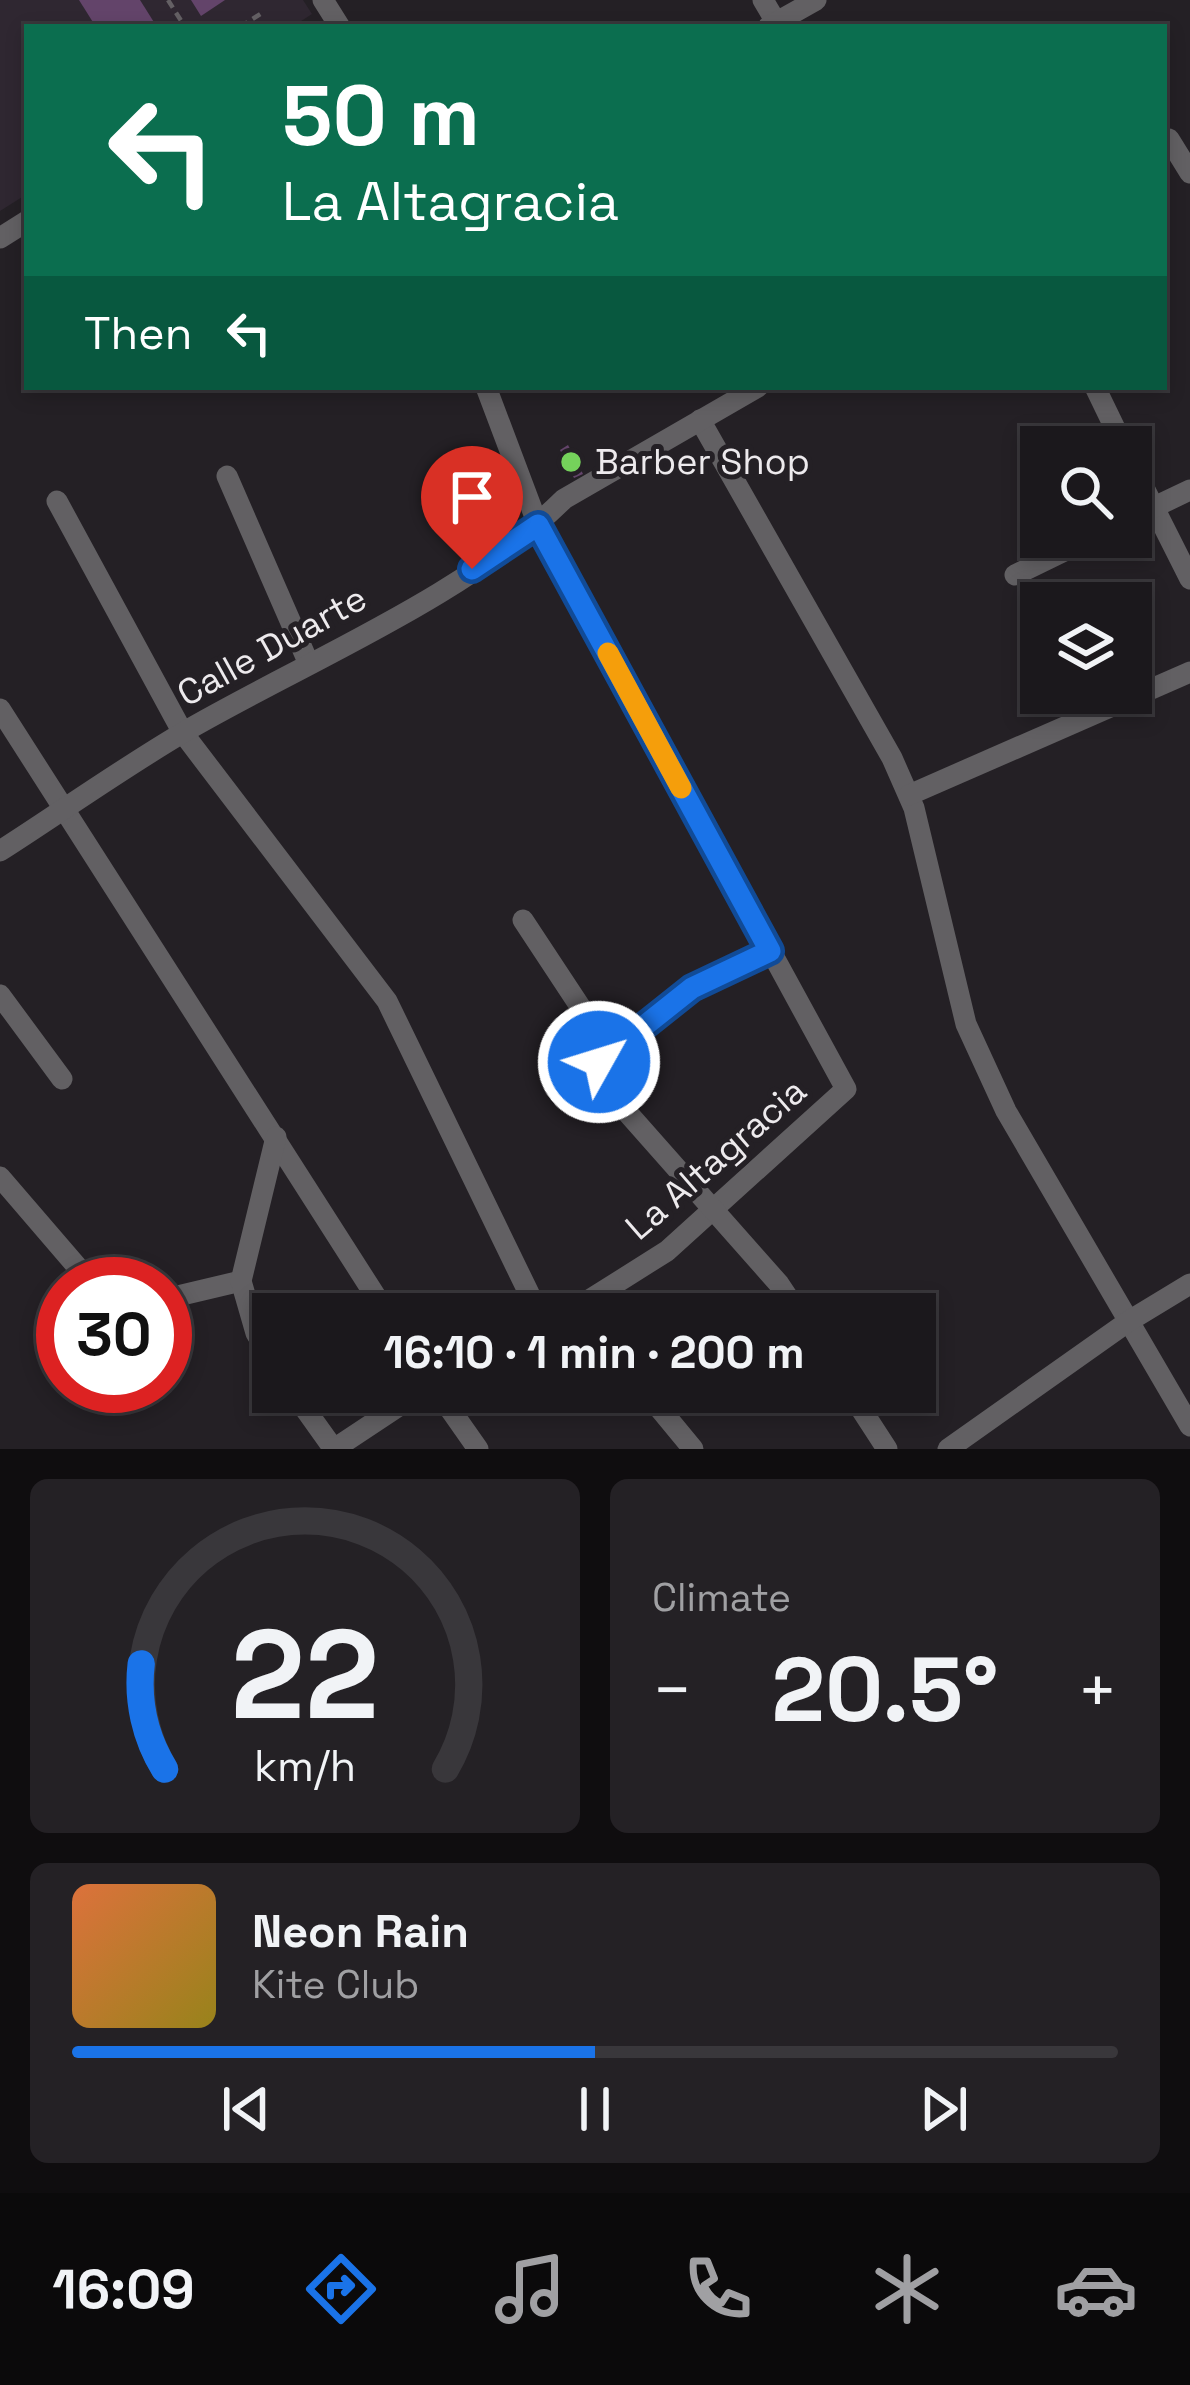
<!DOCTYPE html>
<meta charset="utf-8">
<style>
:root{--surface:#1b181c;--page:#242125;--text:#f1f3f6;--muted:#a0a0a3;--line:#39373b;--accent:#1a73e8}
body{margin:0;font-family:"Space Grotesk",sans-serif;background:var(--page);color:var(--text);height:100vh;display:flex;flex-direction:column;font-size:45px;white-space:nowrap}
*{box-sizing:border-box;margin:0}
p{font-size:39px;color:var(--muted)}
.icon{flex:none;width:66px;height:66px;fill:none;stroke:currentColor;stroke-width:2;stroke-linecap:round;stroke-linejoin:round}
.map{position:relative;height:1449px;overflow:hidden}
.drawer{display:flex;flex-direction:column;gap:30px;padding:30px;background:#0f0d0f;flex:1}
.drawer>*{flex:none}
.banner{position:absolute;left:24px;top:24px;width:1143px;height:366px;border-radius:0px;box-shadow:0 6px 18px #0003,0 0 0 3px var(--line);background:#0b6e4f;color:#fff;overflow:hidden}
.buttons{position:absolute;left:1020px;top:426px;display:grid;gap:24px}
.buttons a{display:grid;place-items:center;width:132px;height:132px;border-radius:0px;background:var(--surface);box-shadow:0 6px 18px #0003,0 0 0 3px var(--line);font-size:60px}
.speed{position:absolute;left:36px;top:1257px;display:flex;gap:24px;font-size:60px;font-weight:700;text-align:center}
.speed>*{display:grid;place-content:center;width:156px;height:156px;border-radius:50%;background:var(--surface);box-shadow:0 6px 18px #0003,0 0 0 3px var(--line);line-height:1}
.speed .limit{border:18px solid #d22;background:#fff;color:#111}
.pin{position:absolute;display:grid;place-items:center;width:102px;height:102px;color:#fff;margin:-123px -51px;border-radius:50% 50% 50% 0;rotate:-45deg;box-shadow:0 0 12px #0007}
.pin .icon{rotate:45deg}
.me{position:absolute;width:132px;margin:-66px;rotate:51deg;stroke-linejoin:round;filter:drop-shadow(0 0 9px #0008)}
.turn{display:flex;align-items:center;gap:42px;height:252px;padding:0 60px;font-size:54px}
.turn .icon{width:156px;height:156px;stroke-width:2.5}
.turn b{display:block;font-size:84px;line-height:102px}
.then{display:flex;align-items:center;height:114px;padding:0 60px;background:#0003;gap:24px;font-size:45px}
.big{font-size:90px;font-weight:600;line-height:1.1}
.drawer .card{flex:1;display:flex;flex-direction:column;justify-content:center;gap:18px;min-width:0;padding:0 42px;border-radius:18px;background:var(--page)}
.drawer .dial{align-items:center;gap:0}
.dial svg{height:312px;overflow:visible;fill:none;stroke:var(--line);stroke-width:7;stroke-linecap:round;text-anchor:middle}
.dial text{fill:var(--text);stroke:none}
.song{display:flex;align-items:center;gap:36px}
.cover{width:144px;height:144px;border-radius:18px;background:linear-gradient(135deg,hsl(20 70% 55%),hsl(50 70% 35%))}
.played{height:12px;border-radius:6px;background:linear-gradient(90deg,var(--accent) 50%,var(--line) 50%)}
.keys{display:flex;justify-content:space-around;direction:ltr}
.heat{display:flex;justify-content:space-between;align-items:center;font-size:66px;direction:ltr}
.drawer .tiles{flex:1;display:grid;gap:30px;grid-template-columns:1fr 1fr}
.card:last-child{grid-column:span 2}
.trip{position:absolute;left:252px;top:1293px;width:684px;height:120px;border-radius:0px;background:var(--surface);box-shadow:0 6px 18px #0003,0 0 0 3px var(--line);font-weight:600;line-height:120px;text-align:center}
.dock{display:flex;height:192px;justify-content:space-around;align-items:center;background:#0b0a0b;color:var(--muted)}
.dock .icon{width:84px;height:84px}
.dock .selected{color:var(--accent)}
.dock b{font-size:54px;color:var(--text)}
.map>svg:first-child{display:block}
.built{fill:#2f2731}
.building{fill:#63446a}
.lines{fill:none;stroke-linecap:round;stroke-linejoin:round}
.path{stroke:#646064;stroke-width:4.5;stroke-dasharray:9 6;stroke-linecap:butt}
.minor{stroke:#626063;stroke-width:21}
.route-casing{stroke:#114b97;stroke-width:30}
.route{stroke:#1a73e8;stroke-width:21}
.slow{stroke:#f59e0b;stroke-width:21}
.poi-dot{fill:#75d25b;stroke:#242025;stroke-width:4.5}
.labels{text-anchor:middle;dominant-baseline:central;stroke-width:10;stroke-linejoin:round;paint-order:stroke}
.poi-label{font-size:36px;fill:#edeaed;stroke:#242025;text-anchor:start}
.street-label{font-size:36px;fill:#edeaed;stroke:#242025}
</style>
<div class="map">
<svg width="1190" height="1449" viewBox="0 0 1190 1449">
<rect width="100%" height="100%" fill="#242025"/>
<path class="built" d="M0 0H303L312 14 292 27H27V194L0 211Z"/>
<g class="building">
<path d="M79 0H140L157 27H96Z"/>
<path d="M191 0H225L201 16Z"/>
<path d="M568 445 583 474 574 478 560 450Z"/>
</g>
<g class="lines">
<g class="path">
<path d="M168 0 185 27"/>
<path d="M240 27 265 11"/>
</g>
<g class="minor">
<path d="M323 0 340 27"/>
<path d="M763 0 779 27"/>
<path d="M768 27 816 0"/>
<path d="M1169 139 1190 173"/>
<path d="M0 238 27 221"/>
<path d="M486 387 538 525 846 1089 667 1251 567 1314"/>
<path d="M1095 387 1124 447"/>
<path d="M700 420 892 758 914 808 966 1024 1006 1111 1190 1426"/>
<path d="M1131 462 1190 579"/>
<path d="M227 476 309 664"/>
<path d="M57 501 183 733 387 1001 539 1314"/>
<path d="M1131 518 1190 490"/>
<path d="M1015 575 1093 537"/>
<path d="M0 709 387 1314"/>
<path d="M909 795 1190 672"/>
<path d="M0 851C61 812 121 769 184 732 306 661 464 598 564 499L758 387"/>
<path d="M523 920 587 1017 599 1062"/>
<path d="M770 951 692 988 599 1062 618 1102 779 1284 799 1314"/>
<path d="M0 995 62 1079"/>
<path d="M0 1177 92 1284"/>
<path d="M165 1299 241 1281"/>
<path d="M273 1361 256 1333 241 1281 276 1137"/>
<path d="M293 1392 333 1448"/>
<path d="M438 1392 478 1449"/>
<path d="M646 1392 693 1449"/>
<path d="M850 1392 887 1449"/>
<path d="M334 1449 420 1392"/>
<path d="M948 1449 1129 1321 1190 1284"/>
</g>
</g>
<g class="lines">
<defs>
<path id="route" d="M472 569 538 525 770 951 692 988 599 1062"/>
</defs>
<use href="#route" class="route-casing"/>
<use href="#route" class="route"/>
<path class="slow" d="M608 653 681 788"/>
</g>
<circle class="poi-dot" cx="571" cy="462" r="12"/>
<g class="labels">
<g class="poi-label">
<text x="595" y="462">Barber Shop</text>
</g>
<g class="street-label">
<text transform="translate(272 646) rotate(-29)">Calle Duarte</text>
<text transform="translate(716 1159) rotate(-41)">La Altagracia</text>
</g>
</g>
</svg>
<div class="buttons">
<a><svg class="icon" aria-label="search" viewBox="0 0 24 24"><circle cx="10" cy="10" r="6"/><path d="M15 15l6 6"/></svg></a>
<a><svg class="icon" aria-label="layers" viewBox="0 0 24 24"><path d="M12 4l9 5-9 5-9-5zM3 14l9 5 9-5"/></svg></a>
</div>
<div class="speed"><div class="limit">30</div></div>
<div class="pin" style="left:472px;top:569px;background:#d93025"><svg class="icon" aria-label="arrive" viewBox="0 0 24 24"><path d="M6 21V4h12l-3 4 3 4H6"/></svg></div>
<svg class="me" style="left:599px;top:1062px" viewBox="-20 -20 40 40"><circle r="17" fill="#1a73e8" stroke="#fff" stroke-width="3"/><path d="M0-11L8 9 0 5-8 9z" fill="#fff"/></svg>
<div class="trip">16:10 · 1 min · 200 m</div>
<div class="banner">
<div class="turn"><svg class="icon" aria-label="left" viewBox="0 0 24 24"><path d="M17 20v-9H6M10 6l-5 5 5 5"/></svg><div><b>50 m</b>La Altagracia</div></div>
<div class="then">Then<svg class="icon" aria-label="left" viewBox="0 0 24 24"><path d="M17 20v-9H6M10 6l-5 5 5 5"/></svg></div>
</div>
</div>
<section class="drawer">
<div class="tiles">
<div class="card dial"><svg viewBox="0 0 100 80">
<path d="M14 69A42 42 0 1 1 86 69"/>
<path d="M14 69A42 42 0 0 1 8 42" stroke="#1a73e8"/>
<text x="50" y="56" font-size="32" font-weight="700">22</text>
<text x="50" y="72" font-size="11">km/h</text>
</svg></div>
<div class="card"><p>Climate</p>
<div class="heat"><a>−</a><b class="big">20.5°</b><a>+</a></div>
</div>
<div class="card">
<div class="song"><i class="cover"></i><div><b>Neon Rain</b><p>Kite Club</p></div></div>
<div class="played"></div>
<div class="keys"><svg class="icon" aria-label="previous" viewBox="0 0 24 24"><path d="M18 5L8 12l10 7zM5 5v14"/></svg><svg class="icon" aria-label="pause" viewBox="0 0 24 24"><path d="M8 5v14M16 5v14"/></svg><svg class="icon" aria-label="next" viewBox="0 0 24 24"><path d="M6 5l10 7-10 7zM19 5v14"/></svg></div>
</div>
</div>
</section>
<nav class="dock">
<b>16:09</b>
<svg class="icon selected" aria-label="directions" viewBox="0 0 24 24"><path d="M12 3l9 9-9 9-9-9zM9 14v-3h6M13 9l2 2-2 2"/></svg>
<svg class="icon" aria-label="music" viewBox="0 0 24 24"><path d="M9 18V5l10-2v13"/><circle cx="6" cy="18" r="3"/><circle cx="16" cy="16" r="3"/></svg>
<svg class="icon" aria-label="phone" viewBox="0 0 24 24"><path d="M5 4h4l2 5-3 2q2 4 5 5l2-3 5 2v4C11 20 4 13 5 4z"/></svg>
<svg class="icon" aria-label="climate" viewBox="0 0 24 24"><path d="M12 3v18M4 7l16 10M4 17L20 7"/></svg>
<svg class="icon" aria-label="car" viewBox="0 0 24 24"><path d="M5 17H2v-5l4-1 3-4h7l3 4 3 1v5h-3M9 17h6M6 11h13"/><circle cx="7" cy="17" r="2"/><circle cx="17" cy="17" r="2"/></svg>
</nav>
